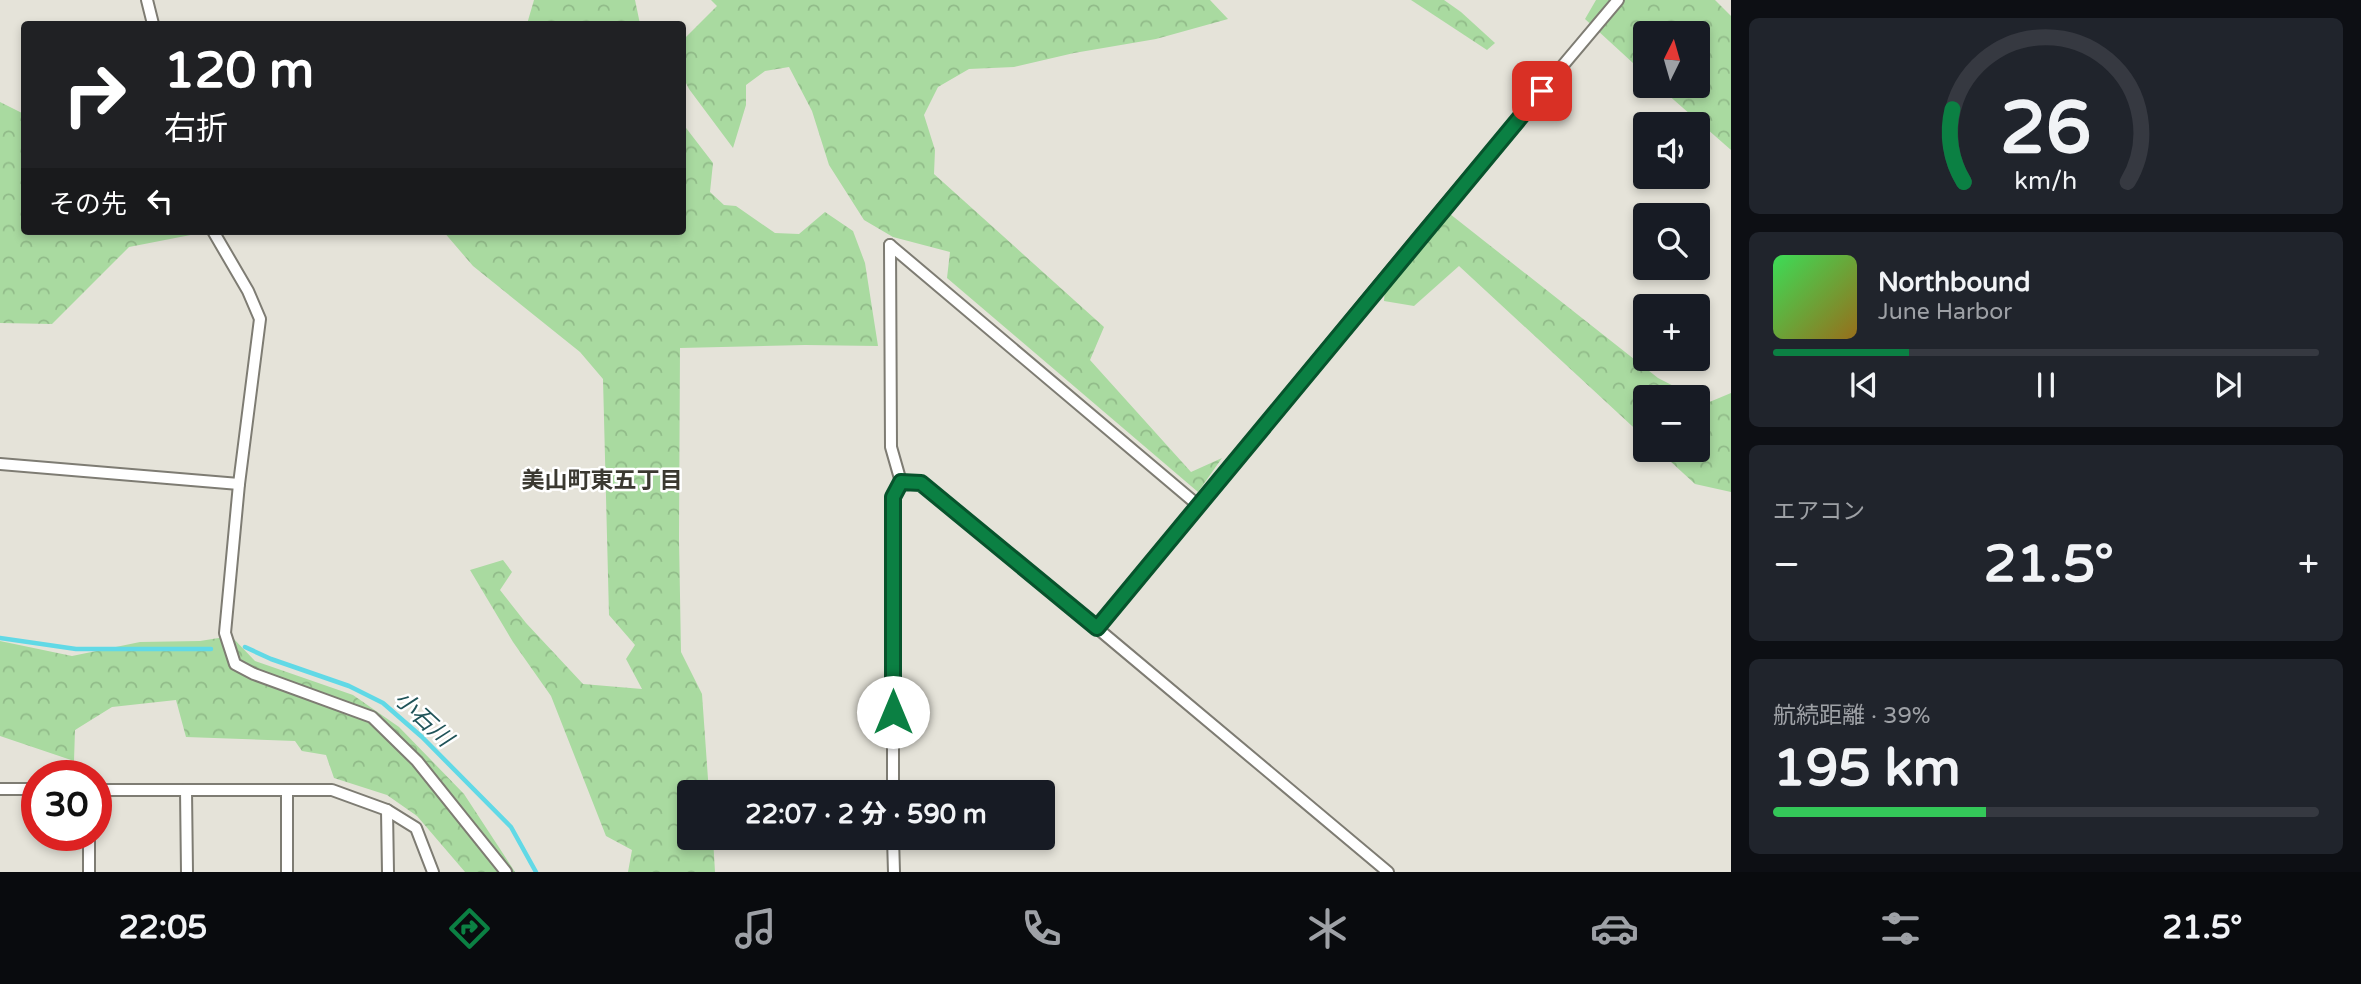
<!DOCTYPE html>
<html lang="ja">
<meta charset="utf-8">
<style>
:root{--surface:#171b24;--page:#20242c;--text:#f1f3f6;--muted:#9ea1a6;--line:#363941;--accent:#0b8043}
body{margin:0;font-family:"Varela Round","Noto Sans JP",sans-serif;background:var(--page);color:var(--text);height:100vh;display:flex;flex-direction:column;font-size:26px;white-space:nowrap}
*{box-sizing:border-box;margin:0}
p{font-size:23px;color:var(--muted)}
.icon{flex:none;width:38px;height:38px;fill:none;stroke:currentColor;stroke-width:2;stroke-linecap:round;stroke-linejoin:round}
.map{position:relative;flex:1;overflow:hidden}
.sheet{display:flex;flex-direction:column;gap:18px;padding:18px;background:#0d0f14;width:630px}
.sheet>*{flex:none}
.banner{position:absolute;left:21px;top:21px;width:665px;height:214px;border-radius:7px;box-shadow:0 4px 10px #0003;background:#202124;color:#fff;overflow:hidden}
.needle{width:46px;rotate:5deg}
.fabs{position:absolute;left:1633px;top:21px;display:grid;gap:14px}
.fabs a{display:grid;place-items:center;width:77px;height:77px;border-radius:7px;background:var(--surface);box-shadow:0 4px 10px #0003;font-size:35px}
.speed{position:absolute;left:21px;top:760px;display:flex;gap:14px;font-size:35px;font-weight:700;text-align:center}
.speed>*{display:grid;place-content:center;width:91px;height:91px;border-radius:50%;background:var(--surface);box-shadow:0 4px 10px #0003;line-height:1}
.speed .limit{border:10px solid #d22;background:#fff;color:#111}
.pin{position:absolute;display:grid;place-items:center;width:60px;height:60px;color:#fff;margin:-30px;border-radius:14px;box-shadow:0 4px 10px #0006}
.me{position:absolute;width:77px;margin:-38px;rotate:0deg;stroke-linejoin:round;filter:drop-shadow(0 0 5px #0008)}
.turn{display:flex;align-items:center;gap:24px;height:147px;padding:0 28px;font-size:32px}
.turn .icon{width:91px;height:91px;stroke-width:2.5}
.turn b{display:block;font-size:49px;line-height:60px}
.then{display:flex;align-items:center;height:66px;padding:0 28px;background:#0003;gap:14px;font-size:26px}
.big{font-size:52px;font-weight:800;line-height:1.1}
.sheet .widget{flex:1;display:flex;flex-direction:column;justify-content:center;gap:10px;min-width:0;padding:0 24px;border-radius:10px;background:var(--page)}
.sheet .dial{align-items:center;gap:0}
.dial svg{height:182px;overflow:visible;fill:none;stroke:var(--line);stroke-width:7;stroke-linecap:round;text-anchor:middle}
.dial text{fill:var(--text);stroke:none}
.song{display:flex;align-items:center;gap:21px}
.cover{width:84px;height:84px;border-radius:10px;background:linear-gradient(135deg,hsl(130 70% 55%),hsl(40 70% 35%))}
.played{height:7px;border-radius:4px;background:linear-gradient(90deg,var(--accent) 25%,var(--line) 25%)}
.keys{display:flex;justify-content:space-around;direction:ltr}
.heat{display:flex;justify-content:space-between;align-items:center;font-size:38px;direction:ltr}
.charge{height:10px;border-radius:5px;background:linear-gradient(90deg,#34c759 39%,var(--line) 0)}
.trip{position:absolute;left:677px;top:780px;width:378px;height:70px;border-radius:7px;background:var(--surface);box-shadow:0 4px 10px #0003;font-weight:800;line-height:70px;text-align:center}
.menu{display:flex;height:112px;justify-content:space-around;align-items:center;background:#090b0e;color:var(--muted)}
.menu .icon{width:49px;height:49px}
.menu .active{color:var(--accent)}
.menu b{font-size:32px;color:var(--text)}
main{display:flex;flex:1;min-height:0}
.map>svg:first-child{display:block}
.forest{fill:url(#forest-crowns)}
.lines{fill:none;stroke-linecap:round;stroke-linejoin:round}
.stream{stroke:#61d9e6;stroke-width:4.5}
.minor-casing{stroke:#7e7c73;stroke-width:14}
.minor{stroke:#fff;stroke-width:10}
.route-casing{stroke:#07532c;stroke-width:18}
.route{stroke:#0b8043;stroke-width:12}
.labels{text-anchor:middle;dominant-baseline:central;stroke-width:5;stroke-linejoin:round;paint-order:stroke}
.neighbourhood-label{font-size:23px;font-weight:bold;fill:#3b3931;stroke:#fff}
.water-label{font-size:23px;font-style:italic;fill:#1f5358;stroke:#fff}
</style>
<main>
<div class="map">
<svg width="1731" height="872" viewBox="0 0 1731 872">
<defs>
<pattern id="forest-crowns" width="20" height="18" patternUnits="userSpaceOnUse" patternTransform="scale(1.75)"><rect width="20" height="18" fill="#a9daa0"/><path d="M2 6a3 3 0 1 1 6 0M12 15a3 3 0 1 1 6 0" fill="none" stroke="#91bb89"/></pattern>
</defs>
<rect width="100%" height="100%" fill="#e5e3d9"/>
<g class="forest">
<path d="M534 0H635L640 24H527Z"/>
<path d="M711 0H1210L1228 19 1156 39 1074 53 1014 67 969 69 938 87 924 115 935 150 934 174 1104 327 1090 360 1191 472 1222 458 1198 492 947 278 950 252 893 237 864 220 829 165 812 111 789 67 765 71 746 85V105L733 148 689 89 683 77V40L717 6Z"/>
<path d="M1411 0H1444L1461 12 1495 43 1487 50Z"/>
<path d="M1596 0H1715L1731 16V150L1658 86H1698V33H1645V74L1585 19Z"/>
<path d="M0 102 24 114V231L206 232 129 247 52 324 0 323Z"/>
<path d="M683 124 713 163 710 192 724 205 736 206 775 233 799 234 825 212 853 231 865 263 878 346 805 345 680 348 679 539 681 652 702 694 709 793H690V838H713L715 872H628L632 850 606 836 551 696 513 642 470 570 503 560 512 572 500 590 526 623 583 684 642 689 626 659 635 645 609 615 603 379 580 352 473 266 443 231H682Z"/>
<path d="M1450 214 1658 378 1695 397H1645V438L1459 266 1414 306 1384 301 1385 287Z"/>
<path d="M1731 393V492L1695 484 1658 450H1698V399L1707 403Z"/>
<path d="M231 636 255 661 353 695 399 727 464 794 515 872H465L417 816 387 795 334 778 326 755 302 751 295 741 186 737 176 700 112 707 75 730 74 761 0 736V641L72 656 140 642 200 641Z"/>
</g>
<g class="lines">
<g class="stream">
<path d="M0 638 76 649H211"/>
<path d="M245 647 271 659 349 686 383 703 422 737 511 827 536 872"/>
</g>
<defs>
<g id="minor">
<path d="M147 0 153 24"/>
<path d="M213 231 248 291 260 319 239 484 225 633 235 664 254 674 372 717 417 761 506 872"/>
<path d="M890 245 891 447 901 482 893 497V793"/>
<path d="M890 245 1199 506"/>
<path d="M0 464 239 484"/>
<path d="M901 482 921 483 1097 628 1388 872"/>
<path d="M1097 628 1420 235 1618 0"/>
<path d="M0 789H37"/>
<path d="M96 790H332L387 810 416 828 433 872"/>
<path d="M186 790 187 872"/>
<path d="M287 790V872"/>
<path d="M387 810 388 872"/>
<path d="M89 835V872"/>
<path d="M893 838 894 872"/>
</g>
</defs>
<use href="#minor" class="minor-casing"/>
<use href="#minor" class="minor"/>
</g>
<g class="lines">
<defs>
<path id="route" d="M893 712V497L901 482 921 483 1097 628 1542 91"/>
</defs>
<use href="#route" class="route-casing"/>
<use href="#route" class="route"/>
</g>
<g class="labels">
<g class="neighbourhood-label">
<text x="602" y="481">美山町東五丁目</text>
</g>
<g class="water-label">
<text transform="translate(423 719) rotate(43)">小石川</text>
</g>
</g>
</svg>
<div class="fabs">
<a><svg class="needle" viewBox="-14 -14 28 28"><path d="M0-13l5 13h-10z" fill="#e53935"/><path d="M0 13l5-13h-10z" fill="#9ea1a6"/></svg></a>
<a><svg class="icon" aria-label="sound" viewBox="0 0 24 24"><path d="M4 9h4l5-4v14l-5-4H4zM17 9q2 3 0 6"/></svg></a>
<a><svg class="icon" aria-label="search" viewBox="0 0 24 24"><circle cx="10" cy="10" r="6"/><path d="M15 15l6 6"/></svg></a>
<a>+</a>
<a>−</a>
</div>
<div class="speed"><div class="limit">30</div></div>
<div class="pin" style="left:1542px;top:91px;background:#d93025"><svg class="icon" aria-label="arrive" viewBox="0 0 24 24"><path d="M6 21V4h12l-3 4 3 4H6"/></svg></div>
<svg class="me" style="left:893px;top:712px" viewBox="-20 -20 40 40"><circle r="19" fill="#fff"/><path d="M0-13L10 11 0 6-10 11z" fill="#0b8043"/></svg>
<div class="trip">22:07 · 2 分 · 590 m</div>
<div class="banner">
<div class="turn"><svg class="icon" aria-label="right" viewBox="0 0 24 24"><path d="M7 20v-9h11M14 6l5 5-5 5"/></svg><div><b>120 m</b>右折</div></div>
<div class="then">その先<svg class="icon" aria-label="left" viewBox="0 0 24 24"><path d="M17 20v-9H6M10 6l-5 5 5 5"/></svg></div>
</div>
</div>
<section class="sheet">
<div class="widget dial"><svg viewBox="0 0 100 80">
<path d="M14 69A42 42 0 1 1 86 69"/>
<path d="M14 69A42 42 0 0 1 9 37" stroke="#0b8043"/>
<text x="50" y="56" font-size="32" font-weight="700">26</text>
<text x="50" y="72" font-size="11">km/h</text>
</svg></div>
<div class="widget">
<div class="song"><i class="cover"></i><div><b>Northbound</b><p>June Harbor</p></div></div>
<div class="played"></div>
<div class="keys"><svg class="icon" aria-label="previous" viewBox="0 0 24 24"><path d="M18 5L8 12l10 7zM5 5v14"/></svg><svg class="icon" aria-label="pause" viewBox="0 0 24 24"><path d="M8 5v14M16 5v14"/></svg><svg class="icon" aria-label="next" viewBox="0 0 24 24"><path d="M6 5l10 7-10 7zM19 5v14"/></svg></div>
</div>
<div class="widget"><p>エアコン</p>
<div class="heat"><a>−</a><b class="big">21.5°</b><a>+</a></div>
</div>
<div class="widget"><p>航続距離 · 39%</p><b class="big">195 km</b><div class="charge"></div></div>
</section>
</main>
<nav class="menu">
<b>22:05</b>
<svg class="icon active" aria-label="directions" viewBox="0 0 24 24"><path d="M12 3l9 9-9 9-9-9zM9 14v-3h6M13 9l2 2-2 2"/></svg>
<svg class="icon" aria-label="music" viewBox="0 0 24 24"><path d="M9 18V5l10-2v13"/><circle cx="6" cy="18" r="3"/><circle cx="16" cy="16" r="3"/></svg>
<svg class="icon" aria-label="phone" viewBox="0 0 24 24"><path d="M5 4h4l2 5-3 2q2 4 5 5l2-3 5 2v4C11 20 4 13 5 4z"/></svg>
<svg class="icon" aria-label="climate" viewBox="0 0 24 24"><path d="M12 3v18M4 7l16 10M4 17L20 7"/></svg>
<svg class="icon" aria-label="car" viewBox="0 0 24 24"><path d="M5 17H2v-5l4-1 3-4h7l3 4 3 1v5h-3M9 17h6M6 11h13"/><circle cx="7" cy="17" r="2"/><circle cx="17" cy="17" r="2"/></svg>
<svg class="icon" aria-label="filters" viewBox="0 0 24 24"><path d="M4 7h16M4 17h16"/><circle cx="9" cy="7" r="2"/><circle cx="15" cy="17" r="2"/></svg>
<b>21.5°</b>
</nav>
